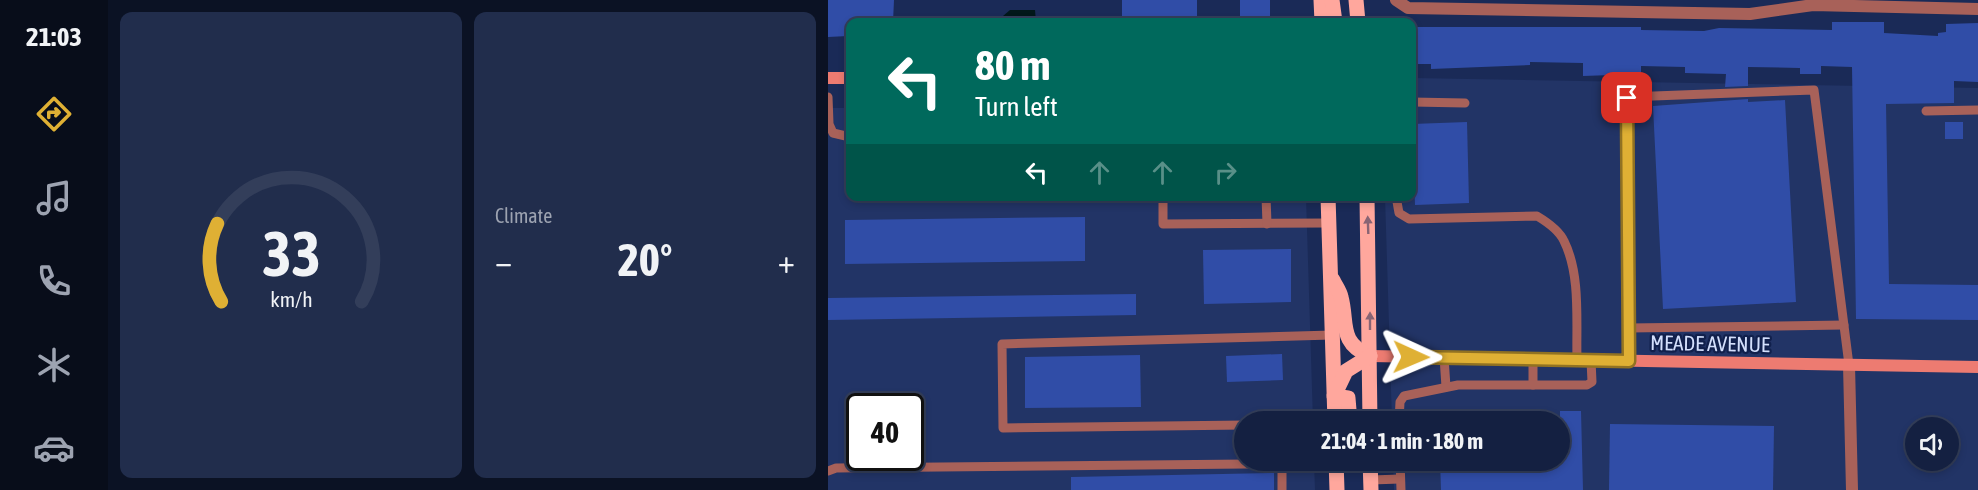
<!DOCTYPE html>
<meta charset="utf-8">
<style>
:root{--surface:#142041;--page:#212d4c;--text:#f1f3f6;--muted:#9da3b1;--line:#333e5a;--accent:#dfb034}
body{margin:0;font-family:"Asap Condensed",sans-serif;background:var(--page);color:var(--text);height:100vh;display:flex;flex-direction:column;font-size:22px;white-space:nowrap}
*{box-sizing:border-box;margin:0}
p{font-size:20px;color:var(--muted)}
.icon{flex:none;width:33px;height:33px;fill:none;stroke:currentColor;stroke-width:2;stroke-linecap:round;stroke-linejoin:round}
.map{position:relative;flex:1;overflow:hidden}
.details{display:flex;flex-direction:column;gap:12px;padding:12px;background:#0b1224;width:720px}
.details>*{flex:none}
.top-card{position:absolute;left:18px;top:18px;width:570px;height:183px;border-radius:12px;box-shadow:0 3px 9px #0003,0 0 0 2px var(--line);background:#00695c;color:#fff;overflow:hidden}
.controls{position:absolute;left:1077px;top:417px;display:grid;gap:12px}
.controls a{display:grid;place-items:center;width:54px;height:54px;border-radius:50%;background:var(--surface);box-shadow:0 3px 9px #0003,0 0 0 2px var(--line);font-size:30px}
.speed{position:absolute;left:18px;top:393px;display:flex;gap:12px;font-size:30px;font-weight:700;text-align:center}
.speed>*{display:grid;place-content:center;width:78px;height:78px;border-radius:50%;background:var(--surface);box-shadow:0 3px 9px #0003,0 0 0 2px var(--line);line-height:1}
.speed .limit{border:3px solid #111;border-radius:9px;background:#fff;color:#111}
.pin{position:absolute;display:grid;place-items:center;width:51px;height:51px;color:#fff;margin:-26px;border-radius:12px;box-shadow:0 3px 9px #0006}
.me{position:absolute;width:66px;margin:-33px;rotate:91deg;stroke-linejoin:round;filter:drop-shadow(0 0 4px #0008)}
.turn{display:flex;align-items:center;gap:21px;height:126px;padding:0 30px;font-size:27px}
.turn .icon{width:78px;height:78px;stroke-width:2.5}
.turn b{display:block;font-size:42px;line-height:51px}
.lanes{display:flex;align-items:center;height:57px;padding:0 30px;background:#0003;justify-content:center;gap:30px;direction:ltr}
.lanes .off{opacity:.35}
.big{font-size:45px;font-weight:700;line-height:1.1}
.details .tile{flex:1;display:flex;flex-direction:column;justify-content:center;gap:9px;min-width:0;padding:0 21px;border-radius:12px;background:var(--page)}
.details .dial{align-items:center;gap:0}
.dial svg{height:156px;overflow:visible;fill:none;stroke:var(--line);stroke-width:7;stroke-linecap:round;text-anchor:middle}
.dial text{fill:var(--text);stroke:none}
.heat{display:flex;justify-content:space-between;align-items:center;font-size:33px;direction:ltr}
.details .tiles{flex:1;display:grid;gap:12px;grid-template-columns:repeat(2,1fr)}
.trip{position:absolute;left:406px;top:411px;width:336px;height:60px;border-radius:30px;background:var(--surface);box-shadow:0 3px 9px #0003,0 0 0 2px var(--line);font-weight:700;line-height:60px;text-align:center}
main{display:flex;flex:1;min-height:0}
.tab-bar{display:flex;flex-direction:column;width:108px;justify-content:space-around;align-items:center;background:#080d1a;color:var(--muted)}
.tab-bar .icon{width:42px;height:42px}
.tab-bar .on{color:var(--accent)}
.tab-bar b{font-size:27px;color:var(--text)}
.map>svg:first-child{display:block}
.built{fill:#223466;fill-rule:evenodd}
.water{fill:#01171a}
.building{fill:#304da7}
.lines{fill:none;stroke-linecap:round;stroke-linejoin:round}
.lane{stroke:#a86159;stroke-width:9}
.street{stroke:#a86159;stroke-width:12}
.secondary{stroke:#ed7b71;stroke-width:12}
.primary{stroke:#ffa79d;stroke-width:15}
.oneway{fill:#886474}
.route-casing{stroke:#917222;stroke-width:15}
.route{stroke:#dfb034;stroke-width:10}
.labels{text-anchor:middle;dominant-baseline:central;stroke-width:4.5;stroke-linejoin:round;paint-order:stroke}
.street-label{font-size:21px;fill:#d3dffc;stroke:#11204c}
</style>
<main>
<nav class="tab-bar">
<b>21:03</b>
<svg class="icon on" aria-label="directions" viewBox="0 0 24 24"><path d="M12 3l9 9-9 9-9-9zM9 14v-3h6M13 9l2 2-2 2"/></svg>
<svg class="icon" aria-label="music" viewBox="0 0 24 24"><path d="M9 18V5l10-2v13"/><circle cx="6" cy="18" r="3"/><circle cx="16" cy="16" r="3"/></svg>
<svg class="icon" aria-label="phone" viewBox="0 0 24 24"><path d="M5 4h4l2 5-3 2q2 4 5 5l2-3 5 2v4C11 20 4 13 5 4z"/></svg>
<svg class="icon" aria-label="climate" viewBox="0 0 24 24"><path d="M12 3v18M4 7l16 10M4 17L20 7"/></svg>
<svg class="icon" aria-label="car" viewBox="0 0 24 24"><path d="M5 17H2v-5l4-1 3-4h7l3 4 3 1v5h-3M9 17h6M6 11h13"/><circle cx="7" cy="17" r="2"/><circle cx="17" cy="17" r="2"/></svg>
</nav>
<section class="details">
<div class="tiles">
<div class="tile dial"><svg viewBox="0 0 100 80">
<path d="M14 69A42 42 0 1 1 86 69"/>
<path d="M14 69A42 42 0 0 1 12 29" stroke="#dfb034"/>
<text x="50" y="56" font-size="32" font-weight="700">33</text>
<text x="50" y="72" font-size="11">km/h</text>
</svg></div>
<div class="tile"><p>Climate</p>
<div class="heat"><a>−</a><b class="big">20°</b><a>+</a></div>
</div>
</div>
</section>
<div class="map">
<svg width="1150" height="490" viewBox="0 0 1150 490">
<rect width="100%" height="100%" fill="#1a2a57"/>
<g class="built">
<path d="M584 78 1150 88V490H566L565 461 732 460V422L564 421 557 197 584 196ZM1088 428H1120V460H1088Z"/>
<path d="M0 108H22V196L478 197 485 421 417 422V460L486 461 487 490H0ZM32 406H82V458H32Z"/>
</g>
<path class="water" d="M182 10H207L208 22H177L175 16Z"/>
<g class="building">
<path d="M0 0H66L65 22H20V36L0 37Z"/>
<rect x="294" y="0" width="75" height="22"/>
<rect x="412" y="0" width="30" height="22"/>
<path d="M1004 22H1056V33L1110 36V33L1118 32V24L1150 23V82L1126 81V103L1058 104 1061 284 1150 285V320L1028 319 1024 67 993 66V74H972V68L920 67V86L897 87 898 74 857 73V67L813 66V74L755 76V63L702 62V65L603 69V64H584V27H813V30L876 31 891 28 1004 30Z"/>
<path d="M920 99V102L957 100 968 302 835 309 825 106Z"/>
<path d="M639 122 641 203 587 205 584 124Z"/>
<rect x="1117" y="122" width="18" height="17"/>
<path d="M257 217V261L17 264V220Z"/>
<path d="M463 249V302L376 304 375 250Z"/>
<path d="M308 294V315L0 320V298Z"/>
<path d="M454 354 455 380 399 382 398 356Z"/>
<path d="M312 355 313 407 197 408V357Z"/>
<path d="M732 411H753L755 490H613L612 460H732Z"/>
<path d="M782 424 946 426 945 490H781Z"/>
<path d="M446 473V490H243V477Z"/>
</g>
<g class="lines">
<g class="lane">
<path d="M0 97 1 124 5 133 22 137"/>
<path d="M584 102 637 103"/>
<path d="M1098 111 1150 110"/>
<path d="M335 196V224L500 223"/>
<path d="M438 196 439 224"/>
<path d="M568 196 571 213 581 219 709 216C719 222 731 230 736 241 753 275 748 322 749 360"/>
<path d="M801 328 1016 325"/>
<path d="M616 357 618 387"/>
<path d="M705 359V385"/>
<path d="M801 361 799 97 986 90 1021 365"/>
<path d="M571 422 572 402 576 396 630 385H759L764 382 763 360"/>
<path d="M417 425 175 428 174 344 504 335"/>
<path d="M572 460 573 490"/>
<path d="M454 464V490"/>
<path d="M0 471 8 468 508 463"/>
<path d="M543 480 572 479"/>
</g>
<g class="street">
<path d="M568 0 580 8 922 14 985 5 1150 9"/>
<path d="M1021 365 1024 490"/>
</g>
<g class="secondary">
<path d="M0 78H22"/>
<path d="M542 356 1150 367"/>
</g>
<g class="primary">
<path d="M493 0 494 22"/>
<path d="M504 0 507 22"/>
<path d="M528 0 530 22"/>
<path d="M500 196 507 422"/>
<path d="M539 196 542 422"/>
<path d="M505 280C507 285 512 291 513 297 520 322 510 343 542 356"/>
<path d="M522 422 520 398 506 396 518 371 542 356"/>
<path d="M508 460 509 490"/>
<path d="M542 460 543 490"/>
</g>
</g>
<defs><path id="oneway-solid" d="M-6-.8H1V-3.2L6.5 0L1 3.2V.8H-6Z" transform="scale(1.5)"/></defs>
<g class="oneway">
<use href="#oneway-solid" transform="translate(540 225) rotate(-92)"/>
<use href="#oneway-solid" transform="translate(542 321) rotate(-90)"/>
</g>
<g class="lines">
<defs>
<path id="route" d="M583 357 801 361 799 98"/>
</defs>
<use href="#route" class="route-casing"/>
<use href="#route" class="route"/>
</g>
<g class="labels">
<g class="street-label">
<text transform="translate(882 343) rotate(1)">MEADE AVENUE</text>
</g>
</g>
</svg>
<div class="controls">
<a><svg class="icon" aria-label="sound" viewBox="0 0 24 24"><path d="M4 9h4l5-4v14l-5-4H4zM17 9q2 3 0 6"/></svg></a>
</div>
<div class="speed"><div class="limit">40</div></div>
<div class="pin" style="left:799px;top:98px;background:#d93025"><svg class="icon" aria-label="arrive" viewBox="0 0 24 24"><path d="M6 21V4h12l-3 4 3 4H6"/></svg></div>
<svg class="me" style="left:583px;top:357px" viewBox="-20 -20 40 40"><path d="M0-17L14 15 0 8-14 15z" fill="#dfb034" stroke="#fff" stroke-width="4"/></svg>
<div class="trip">21:04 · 1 min · 180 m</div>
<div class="top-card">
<div class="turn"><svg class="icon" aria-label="left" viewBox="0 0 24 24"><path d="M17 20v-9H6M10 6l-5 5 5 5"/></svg><div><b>80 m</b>Turn left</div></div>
<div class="lanes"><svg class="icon" aria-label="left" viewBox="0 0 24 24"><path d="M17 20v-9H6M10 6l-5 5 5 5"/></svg><svg class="icon off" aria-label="ahead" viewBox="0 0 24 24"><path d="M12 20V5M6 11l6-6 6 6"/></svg><svg class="icon off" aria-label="ahead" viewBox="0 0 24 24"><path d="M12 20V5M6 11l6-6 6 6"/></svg><svg class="icon off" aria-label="right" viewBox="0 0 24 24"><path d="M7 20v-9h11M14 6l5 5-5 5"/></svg></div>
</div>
</div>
</main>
